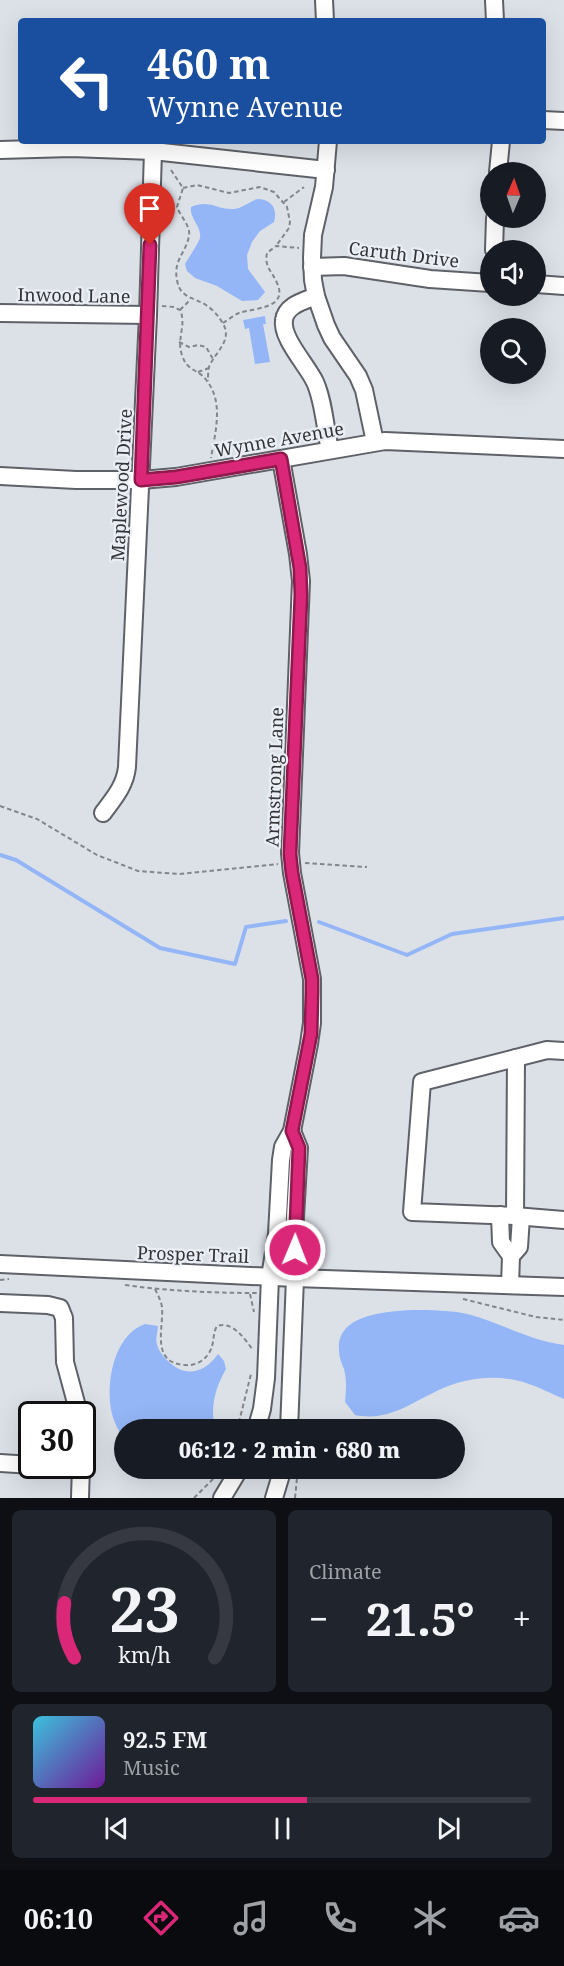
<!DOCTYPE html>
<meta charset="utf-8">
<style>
:root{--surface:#171b24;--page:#20242c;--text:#f1f3f6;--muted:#9ea1a6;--line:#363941;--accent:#db2777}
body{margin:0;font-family:"Noto Serif",serif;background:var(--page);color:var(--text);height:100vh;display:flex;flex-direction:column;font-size:22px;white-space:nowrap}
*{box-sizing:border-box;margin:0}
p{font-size:20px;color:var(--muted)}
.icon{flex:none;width:33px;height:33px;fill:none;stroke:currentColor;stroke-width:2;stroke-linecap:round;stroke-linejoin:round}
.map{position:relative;height:1498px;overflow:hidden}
.sheet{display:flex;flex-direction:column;gap:12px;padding:12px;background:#0d0f14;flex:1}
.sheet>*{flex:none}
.guide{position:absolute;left:18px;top:18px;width:528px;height:126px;border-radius:6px;box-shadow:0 6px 24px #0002;background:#1a4fa0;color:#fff;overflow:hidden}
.needle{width:39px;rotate:2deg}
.fabs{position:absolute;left:480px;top:162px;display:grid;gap:12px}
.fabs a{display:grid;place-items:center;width:66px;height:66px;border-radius:50%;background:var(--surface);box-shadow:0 6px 24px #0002;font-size:30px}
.speed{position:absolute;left:18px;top:1401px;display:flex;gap:12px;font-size:30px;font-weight:700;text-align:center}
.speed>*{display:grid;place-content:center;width:78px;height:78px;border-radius:50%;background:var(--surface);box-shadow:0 6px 24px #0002;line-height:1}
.speed .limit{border:3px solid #111;border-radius:9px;background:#fff;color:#111}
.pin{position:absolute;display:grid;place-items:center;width:51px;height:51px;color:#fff;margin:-62px -26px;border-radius:50% 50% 50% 0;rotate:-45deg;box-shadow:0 0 6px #0007}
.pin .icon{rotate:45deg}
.me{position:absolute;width:66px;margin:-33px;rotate:1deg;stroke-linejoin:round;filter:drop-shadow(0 0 4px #0008)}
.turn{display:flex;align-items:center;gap:21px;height:126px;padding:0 30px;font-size:27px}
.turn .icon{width:78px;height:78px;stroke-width:2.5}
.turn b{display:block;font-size:42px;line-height:51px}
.big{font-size:45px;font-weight:800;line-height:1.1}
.sheet .card{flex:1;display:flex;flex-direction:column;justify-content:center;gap:9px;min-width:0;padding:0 21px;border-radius:9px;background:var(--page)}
.sheet .dial{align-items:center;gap:0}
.dial svg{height:156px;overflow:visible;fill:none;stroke:var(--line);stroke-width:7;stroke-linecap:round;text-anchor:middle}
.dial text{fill:var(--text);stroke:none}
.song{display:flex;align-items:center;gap:18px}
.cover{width:72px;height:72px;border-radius:9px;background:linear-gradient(135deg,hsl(190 70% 55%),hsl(280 70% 35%))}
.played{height:6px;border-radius:3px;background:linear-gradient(90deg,var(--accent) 55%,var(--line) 55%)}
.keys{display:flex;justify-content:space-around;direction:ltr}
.heat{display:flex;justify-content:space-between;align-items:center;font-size:33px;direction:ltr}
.sheet .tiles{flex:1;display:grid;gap:12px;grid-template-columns:1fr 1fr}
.card:last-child{grid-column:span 2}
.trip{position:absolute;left:114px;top:1419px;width:351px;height:60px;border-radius:30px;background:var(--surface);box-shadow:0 6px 24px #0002;font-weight:800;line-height:60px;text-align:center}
.tabs{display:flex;height:96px;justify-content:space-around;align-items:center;background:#090b0e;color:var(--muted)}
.tabs .icon{width:42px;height:42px}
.tabs .active{color:var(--accent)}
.tabs b{font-size:27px;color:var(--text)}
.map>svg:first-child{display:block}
.water{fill:#94b6f6}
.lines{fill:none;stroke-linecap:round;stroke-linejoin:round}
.stream{stroke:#94b6f6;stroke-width:4}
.minor-casing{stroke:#5e6167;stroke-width:20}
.path{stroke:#83868b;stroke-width:2;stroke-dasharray:4.5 3;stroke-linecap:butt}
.minor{stroke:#fff;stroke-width:16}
.route-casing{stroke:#8e194d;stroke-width:15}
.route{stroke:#db2777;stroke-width:10}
.labels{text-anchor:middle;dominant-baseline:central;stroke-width:4.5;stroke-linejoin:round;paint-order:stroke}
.street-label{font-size:18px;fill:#343538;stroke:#eaeef5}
</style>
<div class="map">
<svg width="564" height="1498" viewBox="0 0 564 1498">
<rect width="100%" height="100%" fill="#dce1e8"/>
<g class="water">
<path d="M257 199C271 199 278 208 274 222L260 231 252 242 247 255 248 269 265 292 258 300 242 301 217 286 195 278 187 271 185 264C188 259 199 242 200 238 202 227 189 218 191 207 210 199 216 210 234 209 242 208 249 202 257 199Z"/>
<path d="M265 316 266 324H263L270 362 255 364 249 328 245 329 243 320Z"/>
<path d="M411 1310C431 1310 452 1310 471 1315 503 1324 531 1341 564 1345V1399C552 1394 539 1387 526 1383 499 1374 467 1377 441 1389 412 1402 389 1422 355 1415L345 1402C346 1390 347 1381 344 1369 342 1364 339 1357 339 1351 336 1314 385 1312 411 1310Z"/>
<path d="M145 1324 158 1326C158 1331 155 1339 157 1344 158 1350 163 1356 167 1360 184 1378 204 1374 218 1354L224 1361 226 1369C215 1388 210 1407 215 1429L124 1430V1440C120 1432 114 1423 112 1414 105 1385 113 1335 145 1324Z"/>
</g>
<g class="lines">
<g class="stream">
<path d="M0 855 16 860 160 948 235 964 246 927 286 921"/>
<path d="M319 922 407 955 452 934 564 918"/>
</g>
<defs>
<g id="minor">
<path d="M324 0 325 21"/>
<path d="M494 0 495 21"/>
<path d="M543 120 564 121"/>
<path d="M328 141 324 187 313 235 312 258 313 280 316 296 326 325 332 338 358 376 364 390 375 442"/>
<path d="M0 150 71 148 153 151 326 170"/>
<path d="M498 172 501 141"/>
<path d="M494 250 495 218"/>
<path d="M312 267 344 266 430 279 490 283"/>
<path d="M536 284 564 286"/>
<path d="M316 296C304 301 286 305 284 320 281 338 307 365 315 382 324 402 325 428 330 450"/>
<path d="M0 313 148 315"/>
<path d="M0 476 76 480H141L176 477 385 441 564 449"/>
<path d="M103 813C114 798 125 786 127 767L148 315 153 151"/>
<path d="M564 1051 547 1050 422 1082 412 1212 515 1216 564 1220"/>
<path d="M500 1215 501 1242 511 1256 510 1285"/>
<path d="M515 1216 516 1058"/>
<path d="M511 1256 519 1247 521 1217"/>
<path d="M0 1264 295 1278 564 1287"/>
<path d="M0 1303 48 1305 60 1308 64 1318 65 1362 79 1414"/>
<path d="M256 1430 262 1409 266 1378 270 1277 277 1234 281 1160 283 1147 292 1131 309 1044 312 1023V979L292 873 290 853 301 581 298 554 281 459"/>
<path d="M289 1430 295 1278 294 1235 299 1148 292 1131"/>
<path d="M0 1463 32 1465"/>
<path d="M61 1466H81"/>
<path d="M80 1498 81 1466"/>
<path d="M222 1498 240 1468"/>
<path d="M274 1498 283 1468"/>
</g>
</defs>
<use href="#minor" class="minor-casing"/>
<g class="path">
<path d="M171 170 183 188 177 207C180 216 191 226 189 236 186 253 173 260 177 280 180 298 193 297 206 305 212 309 218 315 222 322 234 340 215 352 209 367 208 371 208 377 208 381"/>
<path d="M183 188 197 185 229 193 260 187 274 192 287 207 290 222 289 228 276 246"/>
<path d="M284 202 304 187"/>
<path d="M162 306 174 307 180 310C187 325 176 339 182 355 187 372 199 369 207 381 224 403 215 433 211 458"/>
<path d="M180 310 190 300"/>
<path d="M223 323C228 320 234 315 239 313 253 308 289 309 277 283 272 271 264 267 267 253L276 246 299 248"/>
<path d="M179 342 189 347 198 345 206 347 213 359"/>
<path d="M198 372 209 368"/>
<path d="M0 806 37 819 97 855 138 871 179 874 278 864"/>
<path d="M305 863 367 867"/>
<path d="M0 1280 9 1279"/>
<path d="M125 1285C169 1291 213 1293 257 1293"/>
<path d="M155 1289C158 1295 161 1301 162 1307 164 1328 150 1363 185 1365 195 1366 204 1361 209 1353 215 1344 212 1334 217 1326 233 1321 244 1338 253 1350"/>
<path d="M250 1294 254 1312"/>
<path d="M463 1299 536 1317 564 1320"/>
<path d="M237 1430 251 1374"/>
<path d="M194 1498 213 1479 220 1468"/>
<path d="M295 1498 298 1468"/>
</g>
<use href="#minor" class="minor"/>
</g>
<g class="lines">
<defs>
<path id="route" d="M150 245 141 480 176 477 281 459 300 568 301 595 290 854 292 873 312 979V992L311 1034 292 1131 299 1148 295 1250"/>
</defs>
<use href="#route" class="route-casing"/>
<use href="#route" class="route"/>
</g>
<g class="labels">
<g class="street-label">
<text transform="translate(404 254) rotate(7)">Caruth Drive</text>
<text transform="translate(74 295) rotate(1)">Inwood Lane</text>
<text transform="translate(279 439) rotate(-10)">Wynne Avenue</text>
<text transform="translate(121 485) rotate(-87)">Maplewood Drive</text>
<text transform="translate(274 777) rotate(-88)">Armstrong Lane</text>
<text transform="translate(193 1254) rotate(2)">Prosper Trail</text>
</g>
</g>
</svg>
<div class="fabs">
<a><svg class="needle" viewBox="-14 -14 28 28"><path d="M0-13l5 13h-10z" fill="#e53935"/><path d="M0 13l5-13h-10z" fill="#9ea1a6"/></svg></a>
<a><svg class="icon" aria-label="sound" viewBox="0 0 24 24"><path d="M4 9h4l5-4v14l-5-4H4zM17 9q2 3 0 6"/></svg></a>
<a><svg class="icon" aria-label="search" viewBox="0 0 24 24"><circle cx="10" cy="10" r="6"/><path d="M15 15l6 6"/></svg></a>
</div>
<div class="speed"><div class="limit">30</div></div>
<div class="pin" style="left:150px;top:245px;background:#d93025"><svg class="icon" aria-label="arrive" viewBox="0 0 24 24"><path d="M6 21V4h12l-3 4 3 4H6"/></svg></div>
<svg class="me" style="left:295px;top:1250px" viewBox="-20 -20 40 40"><circle r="17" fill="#db2777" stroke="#fff" stroke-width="3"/><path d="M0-11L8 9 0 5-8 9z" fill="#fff"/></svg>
<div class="trip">06:12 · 2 min · 680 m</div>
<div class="guide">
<div class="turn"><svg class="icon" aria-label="left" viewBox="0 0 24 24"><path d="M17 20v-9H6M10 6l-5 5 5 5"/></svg><div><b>460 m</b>Wynne Avenue</div></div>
</div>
</div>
<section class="sheet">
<div class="tiles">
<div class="card dial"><svg viewBox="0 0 100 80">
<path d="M14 69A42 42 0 1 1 86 69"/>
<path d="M14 69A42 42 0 0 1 9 41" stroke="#db2777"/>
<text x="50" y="56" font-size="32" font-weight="700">23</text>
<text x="50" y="72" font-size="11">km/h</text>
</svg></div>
<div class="card"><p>Climate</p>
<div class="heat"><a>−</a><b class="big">21.5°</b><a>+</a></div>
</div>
<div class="card">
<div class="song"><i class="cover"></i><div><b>92.5 FM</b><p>Music</p></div></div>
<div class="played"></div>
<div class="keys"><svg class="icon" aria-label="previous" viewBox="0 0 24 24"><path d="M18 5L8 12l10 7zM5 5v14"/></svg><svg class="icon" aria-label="pause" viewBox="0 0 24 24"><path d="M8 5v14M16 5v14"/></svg><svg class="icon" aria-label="next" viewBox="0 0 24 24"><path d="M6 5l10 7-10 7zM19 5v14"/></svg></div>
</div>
</div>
</section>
<nav class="tabs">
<b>06:10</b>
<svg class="icon active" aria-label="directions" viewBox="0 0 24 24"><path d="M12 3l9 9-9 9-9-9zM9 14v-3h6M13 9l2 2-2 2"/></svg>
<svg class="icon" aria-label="music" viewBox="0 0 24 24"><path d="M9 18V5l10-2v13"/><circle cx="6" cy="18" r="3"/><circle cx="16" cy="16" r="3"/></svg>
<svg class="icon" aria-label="phone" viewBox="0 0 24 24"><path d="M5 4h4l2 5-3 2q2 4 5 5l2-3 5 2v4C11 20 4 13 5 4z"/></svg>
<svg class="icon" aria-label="climate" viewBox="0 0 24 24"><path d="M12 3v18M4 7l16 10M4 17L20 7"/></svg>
<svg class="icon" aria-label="car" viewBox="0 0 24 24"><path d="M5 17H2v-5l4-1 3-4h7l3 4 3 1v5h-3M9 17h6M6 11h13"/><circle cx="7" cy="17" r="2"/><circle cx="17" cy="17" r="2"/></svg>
</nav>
